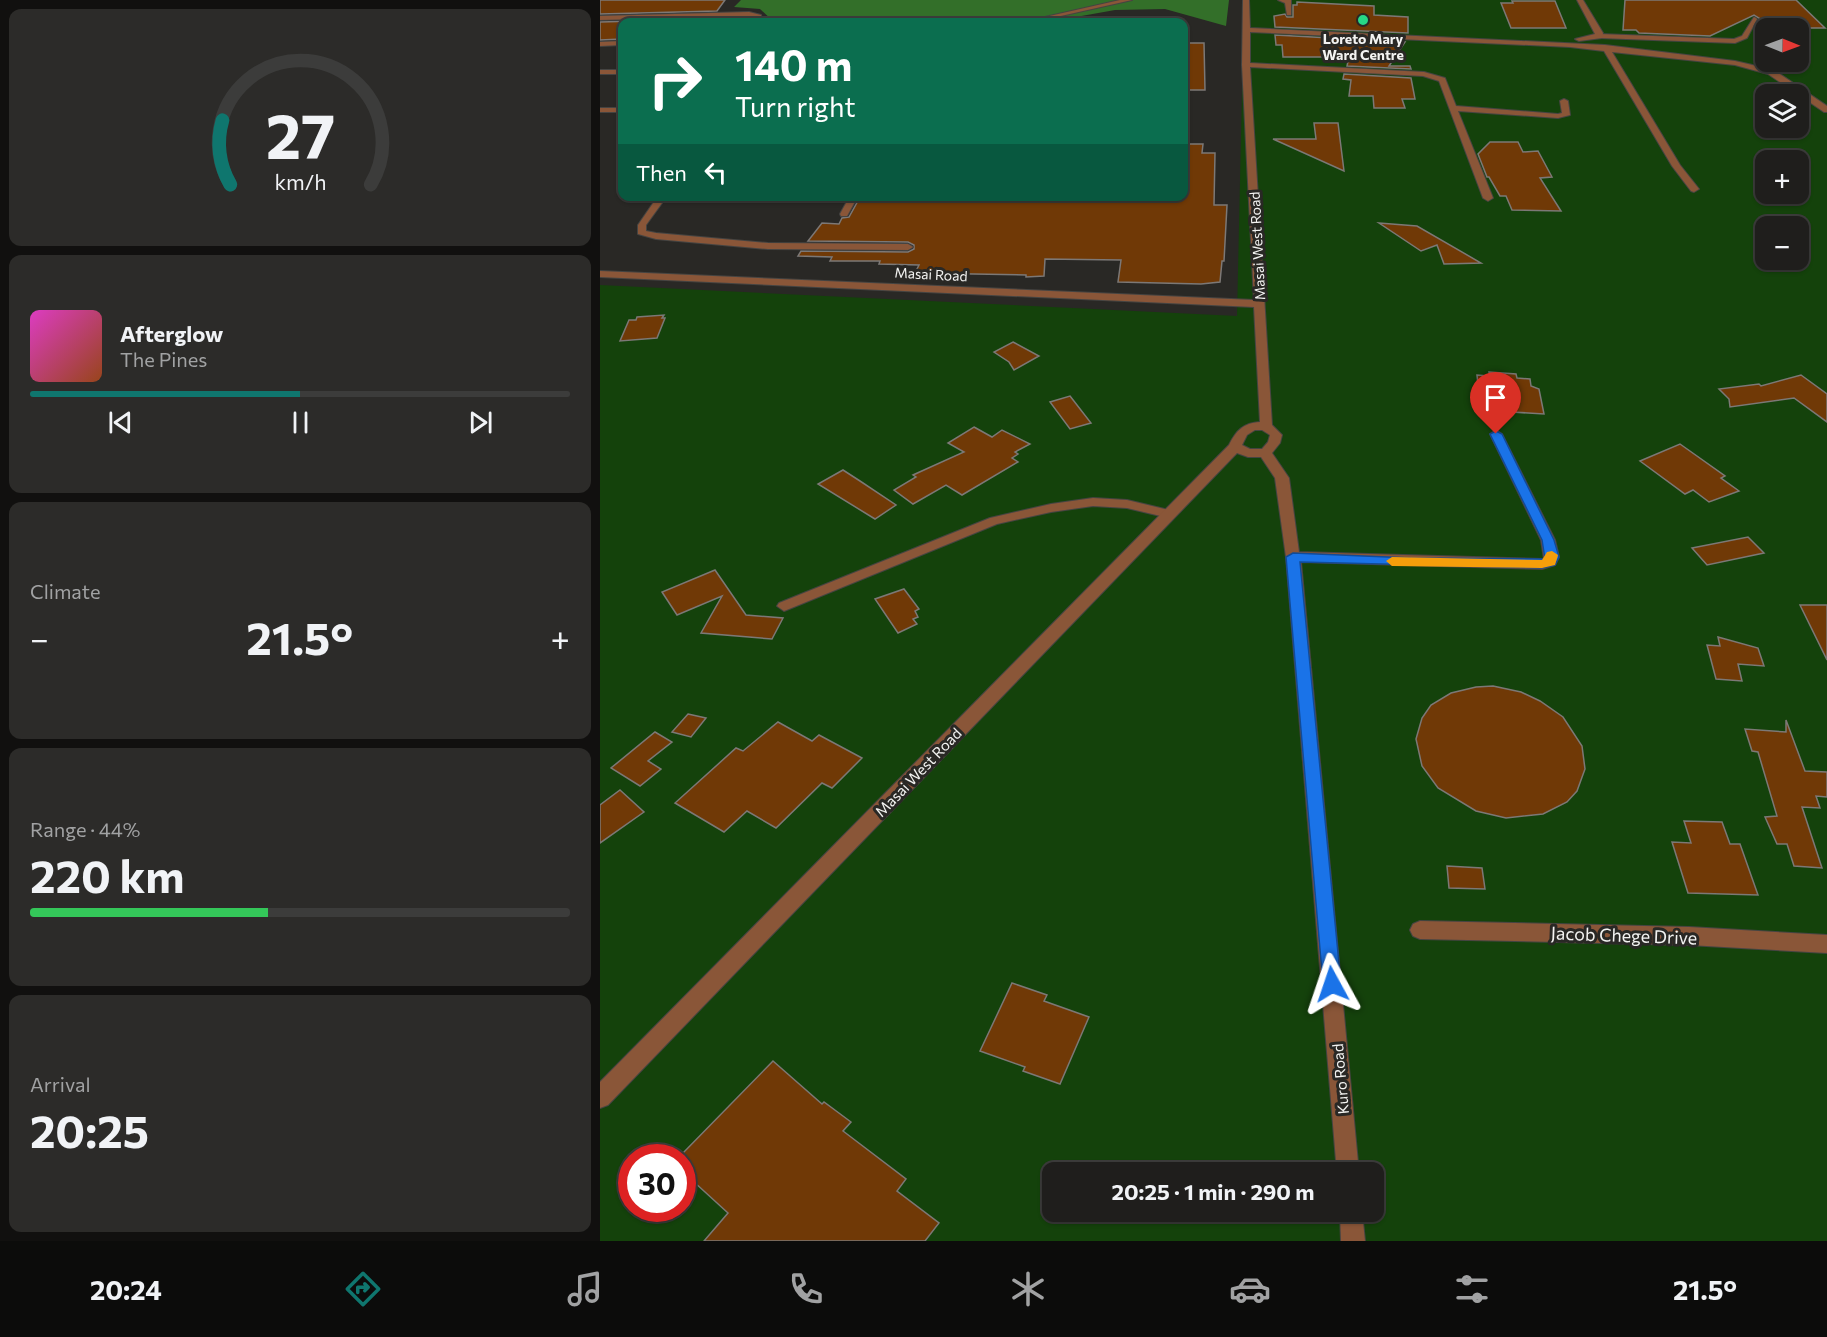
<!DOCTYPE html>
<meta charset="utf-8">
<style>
:root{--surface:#1f1e1c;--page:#2c2b29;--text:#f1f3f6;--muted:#a1a2a3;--line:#3c3c3b;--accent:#0f766e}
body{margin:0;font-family:Commissioner,sans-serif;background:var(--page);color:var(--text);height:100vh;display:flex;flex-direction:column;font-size:22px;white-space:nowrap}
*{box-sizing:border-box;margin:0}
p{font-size:20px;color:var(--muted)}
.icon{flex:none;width:33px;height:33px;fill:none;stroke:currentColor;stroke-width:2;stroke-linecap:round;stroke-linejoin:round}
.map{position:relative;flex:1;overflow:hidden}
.panel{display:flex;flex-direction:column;gap:9px;padding:9px;background:#11100f;width:600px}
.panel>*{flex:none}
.guide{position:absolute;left:18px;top:18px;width:570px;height:183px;border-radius:12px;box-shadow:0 2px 4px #0004,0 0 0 2px var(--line);background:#0b6e4f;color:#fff;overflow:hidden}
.needle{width:39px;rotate:91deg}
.fabs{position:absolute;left:1155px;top:18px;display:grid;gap:12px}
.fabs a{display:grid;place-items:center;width:54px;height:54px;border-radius:12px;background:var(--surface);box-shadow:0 2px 4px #0004,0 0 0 2px var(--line);font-size:30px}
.speed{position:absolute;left:18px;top:1144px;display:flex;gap:12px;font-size:30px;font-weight:700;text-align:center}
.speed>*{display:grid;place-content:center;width:78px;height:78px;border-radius:50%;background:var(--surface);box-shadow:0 2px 4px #0004,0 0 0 2px var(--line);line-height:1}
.speed .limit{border:9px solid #d22;background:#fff;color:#111}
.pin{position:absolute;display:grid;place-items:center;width:51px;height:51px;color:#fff;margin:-62px -26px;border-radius:50% 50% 50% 0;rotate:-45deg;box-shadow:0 0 6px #0007}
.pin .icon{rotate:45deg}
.me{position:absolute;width:66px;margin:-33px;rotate:355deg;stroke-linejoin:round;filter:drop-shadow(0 0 4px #0008)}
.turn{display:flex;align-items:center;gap:21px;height:126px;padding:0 18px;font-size:27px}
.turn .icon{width:78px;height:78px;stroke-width:2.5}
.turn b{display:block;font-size:42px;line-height:51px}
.then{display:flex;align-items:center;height:57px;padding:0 18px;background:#0003;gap:12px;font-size:22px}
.big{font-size:45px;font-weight:700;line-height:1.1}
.panel .card{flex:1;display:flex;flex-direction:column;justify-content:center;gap:9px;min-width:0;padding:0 21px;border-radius:12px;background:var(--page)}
.panel .dial{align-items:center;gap:0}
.dial svg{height:156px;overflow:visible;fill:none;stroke:var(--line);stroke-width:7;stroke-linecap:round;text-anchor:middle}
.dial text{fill:var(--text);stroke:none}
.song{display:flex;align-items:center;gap:18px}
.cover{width:72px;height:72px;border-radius:9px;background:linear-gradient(135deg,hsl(310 70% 55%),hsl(20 70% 35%))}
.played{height:6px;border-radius:3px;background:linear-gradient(90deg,var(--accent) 50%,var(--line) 50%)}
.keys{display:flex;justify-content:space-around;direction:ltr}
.heat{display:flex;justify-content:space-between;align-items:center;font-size:33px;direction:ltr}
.charge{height:9px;border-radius:4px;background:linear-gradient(90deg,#34c759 44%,var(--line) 0)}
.trip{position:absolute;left:442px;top:1162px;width:342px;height:60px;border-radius:12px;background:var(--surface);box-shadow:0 2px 4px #0004,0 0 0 2px var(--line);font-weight:700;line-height:60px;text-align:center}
.menu{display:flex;height:96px;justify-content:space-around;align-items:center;background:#0c0c0b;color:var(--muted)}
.menu .icon{width:42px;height:42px}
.menu .on{color:var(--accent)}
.menu b{font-size:27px;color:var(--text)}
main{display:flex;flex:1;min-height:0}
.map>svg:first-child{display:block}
.green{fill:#14420b;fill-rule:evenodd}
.forest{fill:#336f29}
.building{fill:#703906;stroke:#7c7876;stroke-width:1.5}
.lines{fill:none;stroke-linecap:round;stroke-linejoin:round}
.service-casing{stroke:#454442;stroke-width:2}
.minor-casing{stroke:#454442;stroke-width:2}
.service{fill:#8a5638;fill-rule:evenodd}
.minor{fill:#8a5638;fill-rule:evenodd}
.route{fill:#1a73e8;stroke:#114b97;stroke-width:1.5}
.slow{fill:#f59e0b}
.poi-dot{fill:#26d886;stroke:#292825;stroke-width:2}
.labels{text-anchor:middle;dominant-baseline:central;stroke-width:6;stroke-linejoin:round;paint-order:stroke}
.far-poi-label{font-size:14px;font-weight:bold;fill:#f3f3f1;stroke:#292825}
.far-street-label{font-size:14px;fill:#f3f3f1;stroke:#292825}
.street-label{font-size:15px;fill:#f3f3f1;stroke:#292825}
.near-street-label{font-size:18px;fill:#f3f3f1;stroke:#292825}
</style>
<main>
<section class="panel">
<div class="card dial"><svg viewBox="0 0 100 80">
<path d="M14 69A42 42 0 1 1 86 69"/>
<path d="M14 69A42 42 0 0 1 10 36" stroke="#0f766e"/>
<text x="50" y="56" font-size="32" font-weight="700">27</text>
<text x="50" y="72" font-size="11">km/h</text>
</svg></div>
<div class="card">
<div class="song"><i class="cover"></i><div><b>Afterglow</b><p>The Pines</p></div></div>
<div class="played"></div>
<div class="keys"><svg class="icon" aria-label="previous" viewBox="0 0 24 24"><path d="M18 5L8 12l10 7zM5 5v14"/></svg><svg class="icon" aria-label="pause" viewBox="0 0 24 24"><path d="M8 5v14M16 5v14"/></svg><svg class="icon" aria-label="next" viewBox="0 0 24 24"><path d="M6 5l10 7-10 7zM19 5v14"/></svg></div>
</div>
<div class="card"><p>Climate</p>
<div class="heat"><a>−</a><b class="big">21.5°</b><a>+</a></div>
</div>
<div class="card"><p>Range · 44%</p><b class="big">220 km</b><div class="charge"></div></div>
<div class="card"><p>Arrival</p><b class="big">20:25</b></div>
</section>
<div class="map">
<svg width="1227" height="1241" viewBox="0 0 1227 1241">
<rect width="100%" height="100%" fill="#292825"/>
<path class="green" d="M644 0H1227V1241H0V285L637 316ZM1166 28H1198V62H1166ZM1166 94H1198V128H1166ZM1166 160H1198V194H1166ZM1166 226H1198V260H1166ZM32 1158H82V1209H32ZM453 1173H774V1212H453Z"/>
<path class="forest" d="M141 0H629L626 26 565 9 515 10 459 20 458 22H174L160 9 134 7Z"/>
<g class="building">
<path d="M0 0H125L117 11 0 14Z"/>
<path d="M1025 0H1196L1225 28H1175L1154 15 1110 36 1039 33 1036 30H1023Z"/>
<path d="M912 1H955L966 28H911L901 3H913Z"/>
<path d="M697 2 774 6V15L808 17V33L675 27 674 16 685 14 687 17H693V5H697Z"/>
<path d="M111 19 109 22H22V39L0 40V22Z"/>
<path d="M675 35 805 42 789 66H810L811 69 747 66 749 57H683L682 45H676Z"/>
<path d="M584 43H604L605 90H584Z"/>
<path d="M744 74 811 78 815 99H802L805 108H774L773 96H749L751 80 743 79Z"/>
<path d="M714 123H738L744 171 673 139H716Z"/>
<path d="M890 142H918L923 152 938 151 952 177 940 178 961 211 912 210 906 196H900L889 177H887L878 154Z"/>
<path d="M584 144H603L602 153H615L614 205H627L624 261H622L620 282 601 284 518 282 521 260 445 259 444 276 426 277V275L315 273 319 265 279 264 280 261H230L232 257 198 256 201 251 308 252 314 249V245L308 242 208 241 222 223 239 224 242 218 249 217 259 199 320 202 323 196H584Z"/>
<path d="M779 223 817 226 881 263 844 264 837 245 821 251Z"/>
<path d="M64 315 62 318H65L57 338 20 341 29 320H36L37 317Z"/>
<path d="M413 342 439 356 414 370 409 362 394 352Z"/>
<path d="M889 372 916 374 917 378 930 379 931 386 939 389 944 414 912 412 911 397 879 395 877 375 890 376Z"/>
<path d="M1201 375 1227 394V422L1194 398 1130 407 1129 399 1119 389 1159 384 1161 386Z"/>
<path d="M470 396 491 423 470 429 450 402Z"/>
<path d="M374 427 392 437 402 430 430 444 415 452 418 454 412 458 418 462 362 495 346 485 313 504 294 490 316 477 313 475 364 452 348 443Z"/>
<path d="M1080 444 1125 476 1121 478 1139 491 1109 502 1093 490 1085 494 1040 461Z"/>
<path d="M243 470 260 481 296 505 275 519 218 484Z"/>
<path d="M1148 537 1164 553 1107 565 1092 548Z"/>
<path d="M115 570 146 615 183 618 172 639 101 633 122 596 77 615 62 592Z"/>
<path d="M304 589 319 609 315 611 318 617 313 619 317 624 298 633 275 599Z"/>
<path d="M1200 605H1227V660Z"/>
<path d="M1118 637 1158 648 1164 666 1138 664 1142 681 1116 679 1107 645 1120 646Z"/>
<path d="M893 686 921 692 940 701 963 717 982 746 985 769 977 791 967 802 943 814 906 818 876 811 838 788 822 766 816 739 822 718 831 705 851 693 876 687Z"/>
<path d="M88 714 106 718 91 737 72 732Z"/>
<path d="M1186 720 1205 771 1227 772V797L1216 796 1220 808 1202 807 1222 868 1194 866 1187 844H1177L1165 817 1177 816 1158 752 1152 751 1145 729 1186 732Z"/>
<path d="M178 722 212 741 219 735 262 758 232 788 222 783 176 828 147 811 124 832 75 803 136 748 143 751Z"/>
<path d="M55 732 72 742 48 761 61 769 40 786 11 768Z"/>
<path d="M20 790 44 812 0 843V805Z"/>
<path d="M1084 821 1122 822 1130 844H1140L1158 895 1088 893 1072 842 1091 843Z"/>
<path d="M847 866 882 868 885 889 849 888Z"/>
<path d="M412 983 447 995 444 1001 489 1017 460 1084 423 1071 425 1067 380 1051Z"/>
<path d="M173 1061 222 1104 224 1102 251 1122 243 1131 306 1179 297 1191 339 1223 325 1241H104L128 1213 82 1171V1154Z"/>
</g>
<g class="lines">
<defs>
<g id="service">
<path d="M149 12 161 15 162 22H156V17L149 16 0 20V16Z"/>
<path d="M1154 17 1157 19 1147 38 1135 43 999 38 996 36 999 34 1134 39 1142 36Z"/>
<path d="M22 41V45L0 46V42Z"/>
<rect x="0" y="70" width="22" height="4"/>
<rect x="0" y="108" width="22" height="4"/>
<path d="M58 196H67L46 225V231L56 233 168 243 308 244 313 247 308 250 168 249 56 239 38 234V225Z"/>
<path d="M250 196H258L247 216H241L240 214Z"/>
<path d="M493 498 527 500 573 511 575 514 569 518 527 508 493 506 451 512 397 524 189 609 184 611 177 606 179 603 390 518 451 504Z"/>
</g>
<g id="minor">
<path d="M520 0H532L434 22H423Z"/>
<path d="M643 0H649L650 28 1005 45 1135 61 1174 70 1227 106V112H1224L1168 74 1135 65 1012 52 1080 165 1099 189 1094 192 1091 191 1072 166 1004 51 970 47 650 32V63L824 72 845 78 856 106 958 114 962 113 960 101 964 99 968 101 970 115 958 118 858 111 893 198 888 201 883 198 839 81 823 76 650 67 672 425 682 435 680 443 672 453 689 478 699 552 944 559 941 540 890 434 896 430 902 434 955 540 959 557 955 565 942 569 701 562 759 1173H737L686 557 675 478 661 457H648L637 453 8 1105 0 1108V1082L629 445C636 431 643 423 660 422L654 307 0 277V271L654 300 642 65ZM655 430H662L670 435 668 442 662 449H650L642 445 647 435Z"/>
<path d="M678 0H691V15H687L685 3Z"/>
<path d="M977 0H983L1003 33 1002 38 979 41 975 39 995 34Z"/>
<path d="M820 921 1089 927 1227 935V953L1089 945 820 939 813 936 810 930 813 924Z"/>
<path d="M740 1212H762L765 1241H741Z"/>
</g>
</defs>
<use href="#service" class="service-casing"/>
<use href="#minor" class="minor-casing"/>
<use href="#service" class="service"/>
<use href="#minor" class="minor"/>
</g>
<path class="route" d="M896 431 902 434 954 540 959 557 955 565 942 568 700 562 741 984 739 990 732 992 726 990 723 984 686 557 693 553 811 558 945 559 942 540 890 434Z"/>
<path class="slow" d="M952 551 958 555 955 565 942 568 792 566 786 561 792 557 942 560 947 552Z"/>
<circle class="poi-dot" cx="763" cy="20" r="6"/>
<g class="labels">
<g class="far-poi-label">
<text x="763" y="38">Loreto Mary<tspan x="763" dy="16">Ward Centre</tspan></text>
</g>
<g class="far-street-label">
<text transform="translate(657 246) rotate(-93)">Masai West Road</text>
<text transform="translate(331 274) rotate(3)">Masai Road</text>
</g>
<g class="street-label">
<text transform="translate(318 772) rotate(-46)">Masai West Road</text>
<text transform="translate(740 1079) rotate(-95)">Kuro Road</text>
</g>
<g class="near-street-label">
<text transform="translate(1024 935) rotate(2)">Jacob Chege Drive</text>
</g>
</g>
</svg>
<div class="fabs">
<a><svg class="needle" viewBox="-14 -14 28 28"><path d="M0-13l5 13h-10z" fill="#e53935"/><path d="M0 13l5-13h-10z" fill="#a1a2a3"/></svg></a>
<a><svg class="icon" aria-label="layers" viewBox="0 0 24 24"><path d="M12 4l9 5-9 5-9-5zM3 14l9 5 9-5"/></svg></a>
<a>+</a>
<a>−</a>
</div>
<div class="speed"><div class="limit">30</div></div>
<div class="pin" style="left:896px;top:434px;background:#d93025"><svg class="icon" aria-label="arrive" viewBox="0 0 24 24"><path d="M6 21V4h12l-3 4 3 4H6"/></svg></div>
<svg class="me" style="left:732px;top:984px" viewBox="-20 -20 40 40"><path d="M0-17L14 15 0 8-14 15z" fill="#1a73e8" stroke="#fff" stroke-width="4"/></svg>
<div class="trip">20:25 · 1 min · 290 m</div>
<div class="guide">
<div class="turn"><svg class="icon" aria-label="right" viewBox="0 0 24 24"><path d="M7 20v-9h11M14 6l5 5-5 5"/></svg><div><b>140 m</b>Turn right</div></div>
<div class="then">Then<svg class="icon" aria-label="left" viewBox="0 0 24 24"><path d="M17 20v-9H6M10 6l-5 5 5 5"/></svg></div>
</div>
</div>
</main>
<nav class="menu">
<b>20:24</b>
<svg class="icon on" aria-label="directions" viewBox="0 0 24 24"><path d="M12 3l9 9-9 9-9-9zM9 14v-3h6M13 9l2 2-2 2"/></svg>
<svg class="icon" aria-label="music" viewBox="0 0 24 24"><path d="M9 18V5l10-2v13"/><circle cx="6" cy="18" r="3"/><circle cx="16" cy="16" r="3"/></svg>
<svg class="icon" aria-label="phone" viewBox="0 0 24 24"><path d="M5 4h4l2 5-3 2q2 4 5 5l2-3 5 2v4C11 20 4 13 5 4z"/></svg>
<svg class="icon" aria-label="climate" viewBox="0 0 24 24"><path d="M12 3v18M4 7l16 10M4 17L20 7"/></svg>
<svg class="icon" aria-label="car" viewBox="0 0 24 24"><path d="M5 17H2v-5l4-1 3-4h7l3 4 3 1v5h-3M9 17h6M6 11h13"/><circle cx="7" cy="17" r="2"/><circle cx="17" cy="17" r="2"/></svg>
<svg class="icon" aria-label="filters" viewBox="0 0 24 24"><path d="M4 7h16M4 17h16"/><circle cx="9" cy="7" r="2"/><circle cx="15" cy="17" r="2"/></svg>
<b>21.5°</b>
</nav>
